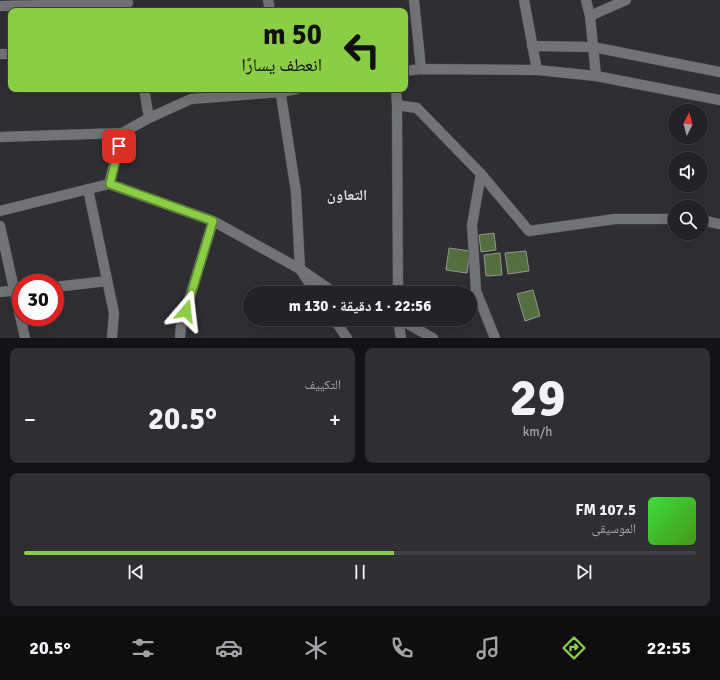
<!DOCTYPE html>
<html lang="ar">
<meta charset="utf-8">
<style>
:root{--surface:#232326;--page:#2f2f32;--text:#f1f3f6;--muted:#a3a4a7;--line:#404043;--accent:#8bce46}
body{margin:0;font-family:Signika,"Noto Naskh Arabic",sans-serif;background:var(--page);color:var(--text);direction:rtl;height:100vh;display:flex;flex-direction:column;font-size:15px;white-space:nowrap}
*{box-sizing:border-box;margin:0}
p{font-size:13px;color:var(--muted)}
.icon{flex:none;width:22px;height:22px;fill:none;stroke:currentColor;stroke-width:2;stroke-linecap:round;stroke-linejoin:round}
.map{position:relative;height:338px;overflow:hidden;direction:ltr}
.drawer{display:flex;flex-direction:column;gap:10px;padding:10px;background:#131315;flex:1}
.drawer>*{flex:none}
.guide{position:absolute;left:8px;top:8px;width:400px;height:84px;border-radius:8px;box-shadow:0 4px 16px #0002,0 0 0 1px var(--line);direction:rtl;background:#8bce46;color:#111;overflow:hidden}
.needle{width:26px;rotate:6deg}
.buttons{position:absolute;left:668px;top:104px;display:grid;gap:8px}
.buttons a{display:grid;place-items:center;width:40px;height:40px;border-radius:50%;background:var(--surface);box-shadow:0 4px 16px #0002,0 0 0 1px var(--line);font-size:20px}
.speed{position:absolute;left:12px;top:274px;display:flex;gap:8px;font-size:20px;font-weight:700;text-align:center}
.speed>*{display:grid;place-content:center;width:52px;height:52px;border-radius:50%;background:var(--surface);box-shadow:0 4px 16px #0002,0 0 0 1px var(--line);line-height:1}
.speed .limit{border:6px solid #d22;background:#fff;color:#111}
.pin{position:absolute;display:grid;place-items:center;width:34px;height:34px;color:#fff;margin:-17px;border-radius:8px;box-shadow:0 2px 6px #0006}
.me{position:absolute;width:44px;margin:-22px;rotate:17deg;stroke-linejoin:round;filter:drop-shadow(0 0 3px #0008)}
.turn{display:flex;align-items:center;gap:14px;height:84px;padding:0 20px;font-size:18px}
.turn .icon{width:52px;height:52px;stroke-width:2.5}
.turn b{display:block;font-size:28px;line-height:34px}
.big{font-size:30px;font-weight:700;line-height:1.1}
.drawer .tile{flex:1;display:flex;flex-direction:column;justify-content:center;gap:6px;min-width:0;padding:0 14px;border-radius:8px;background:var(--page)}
.drawer .dial{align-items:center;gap:0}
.dial b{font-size:52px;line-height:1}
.song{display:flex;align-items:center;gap:12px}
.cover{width:48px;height:48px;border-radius:6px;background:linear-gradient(135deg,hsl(120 70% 55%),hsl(100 70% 35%))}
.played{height:4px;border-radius:2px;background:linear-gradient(90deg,var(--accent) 55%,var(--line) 55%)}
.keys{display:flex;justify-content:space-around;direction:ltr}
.heat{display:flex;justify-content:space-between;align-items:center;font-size:22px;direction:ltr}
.drawer .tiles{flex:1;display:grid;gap:10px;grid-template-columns:1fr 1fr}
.tile:last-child{grid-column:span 2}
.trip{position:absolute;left:243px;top:286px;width:234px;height:40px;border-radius:20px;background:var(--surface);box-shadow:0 4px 16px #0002,0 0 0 1px var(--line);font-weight:700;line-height:40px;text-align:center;direction:rtl}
.tabs{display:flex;height:64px;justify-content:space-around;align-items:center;background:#0e0e0f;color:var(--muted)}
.tabs .icon{width:28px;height:28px}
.tabs .active{color:var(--accent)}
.tabs b{font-size:18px;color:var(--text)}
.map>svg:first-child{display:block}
.building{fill:#546e3f;stroke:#939691}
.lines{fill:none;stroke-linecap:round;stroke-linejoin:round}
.street-casing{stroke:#4a4a4d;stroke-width:11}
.street{stroke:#727377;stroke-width:10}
.route-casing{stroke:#5a862e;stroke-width:10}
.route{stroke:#8bce46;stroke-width:7}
.labels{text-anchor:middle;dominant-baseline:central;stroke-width:4;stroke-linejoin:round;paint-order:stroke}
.district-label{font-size:15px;font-weight:bold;fill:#dbdbdd;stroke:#2f2f33}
</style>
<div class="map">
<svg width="720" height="338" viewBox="0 0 720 338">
<rect width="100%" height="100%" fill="#2f2f33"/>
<g class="building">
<path d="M494 233 496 250 481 252 479 235Z"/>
<path d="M449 248 470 251 467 273 446 270Z"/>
<path d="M526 251 529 271 508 274 505 253Z"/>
<path d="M500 253 502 275 486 276 484 255Z"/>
<path d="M533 290 540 316 525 321 517 294Z"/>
</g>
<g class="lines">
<defs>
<g id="street">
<path d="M268 0 270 11"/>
<path d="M414 0 421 69"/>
<path d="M524 0 537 70"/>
<path d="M586 0 590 16 596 76"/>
<path d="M0 6 128 3"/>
<path d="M590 16 626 0"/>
<path d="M532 46 593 47 720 72"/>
<path d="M0 54H11"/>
<path d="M405 71 421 69 537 70 596 76 720 100"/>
<path d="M144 89 149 118"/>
<path d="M280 89 296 192 300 269 316 293"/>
<path d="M396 89 397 105 398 293"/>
<path d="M397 105 417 108 481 174 529 231 615 219H675"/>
<path d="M0 137 122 133"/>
<path d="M481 174 472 225 476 291 495 338"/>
<path d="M109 184 122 133 149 118 191 99 281 92 297 89"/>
<path d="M88 189 114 313 112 338"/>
<path d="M0 211 109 184 213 221 300 269 335 293"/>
<path d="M701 220 720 224"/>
<path d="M0 226 25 338"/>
<path d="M55 287 107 281"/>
<path d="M0 292 21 290"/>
<path d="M334 319 347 338"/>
<path d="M398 319 401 338"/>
<path d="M399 319 433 338"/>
<path d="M180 338 181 326 213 221"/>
</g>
</defs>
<use href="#street" class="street-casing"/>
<use href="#street" class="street"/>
</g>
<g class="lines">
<defs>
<path id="route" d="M119 146 110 184 213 221 186 311"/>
</defs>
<use href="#route" class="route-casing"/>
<use href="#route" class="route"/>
</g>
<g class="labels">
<g class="district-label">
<text x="347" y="195">التعاون</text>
</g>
</g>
</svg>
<div class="buttons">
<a><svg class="needle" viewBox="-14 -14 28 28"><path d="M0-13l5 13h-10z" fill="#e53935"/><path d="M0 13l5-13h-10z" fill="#a3a4a7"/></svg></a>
<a><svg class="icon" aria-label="sound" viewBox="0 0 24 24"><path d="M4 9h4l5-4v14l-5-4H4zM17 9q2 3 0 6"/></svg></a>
<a><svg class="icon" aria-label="search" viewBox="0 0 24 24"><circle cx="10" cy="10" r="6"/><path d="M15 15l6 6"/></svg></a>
</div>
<div class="speed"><div class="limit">30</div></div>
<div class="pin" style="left:119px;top:146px;background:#d93025"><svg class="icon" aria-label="arrive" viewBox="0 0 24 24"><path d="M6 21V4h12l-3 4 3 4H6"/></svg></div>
<svg class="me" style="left:186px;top:311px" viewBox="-20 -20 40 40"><path d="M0-17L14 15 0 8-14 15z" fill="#8bce46" stroke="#fff" stroke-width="4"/></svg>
<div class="trip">22:56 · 1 دقيقة · 130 m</div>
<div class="guide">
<div class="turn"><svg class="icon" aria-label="left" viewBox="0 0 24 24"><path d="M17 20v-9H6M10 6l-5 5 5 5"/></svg><div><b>50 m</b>انعطف يسارًا</div></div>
</div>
</div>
<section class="drawer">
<div class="tiles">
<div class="tile dial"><b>29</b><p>km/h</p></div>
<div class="tile"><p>التكييف</p>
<div class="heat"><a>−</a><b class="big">20.5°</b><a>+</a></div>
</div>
<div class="tile">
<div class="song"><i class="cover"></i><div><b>107.5 FM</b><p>الموسيقى</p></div></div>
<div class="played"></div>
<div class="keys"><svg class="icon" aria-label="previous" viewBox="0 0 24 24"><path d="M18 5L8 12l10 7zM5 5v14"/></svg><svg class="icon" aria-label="pause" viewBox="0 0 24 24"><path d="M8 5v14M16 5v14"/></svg><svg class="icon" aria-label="next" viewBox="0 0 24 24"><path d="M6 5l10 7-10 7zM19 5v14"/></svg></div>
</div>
</div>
</section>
<nav class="tabs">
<b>22:55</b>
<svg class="icon active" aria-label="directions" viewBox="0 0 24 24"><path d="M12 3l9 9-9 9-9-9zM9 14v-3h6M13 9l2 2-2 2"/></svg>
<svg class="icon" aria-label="music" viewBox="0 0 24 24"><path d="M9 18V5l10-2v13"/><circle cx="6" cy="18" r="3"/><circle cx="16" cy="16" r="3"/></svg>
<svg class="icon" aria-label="phone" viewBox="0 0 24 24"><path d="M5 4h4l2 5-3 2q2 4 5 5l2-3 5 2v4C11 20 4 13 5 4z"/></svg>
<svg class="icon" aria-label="climate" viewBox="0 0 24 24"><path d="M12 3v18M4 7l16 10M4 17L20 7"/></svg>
<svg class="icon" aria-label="car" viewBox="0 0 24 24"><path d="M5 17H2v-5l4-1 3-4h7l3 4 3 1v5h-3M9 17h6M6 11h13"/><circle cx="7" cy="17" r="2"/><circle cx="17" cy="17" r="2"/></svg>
<svg class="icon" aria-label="filters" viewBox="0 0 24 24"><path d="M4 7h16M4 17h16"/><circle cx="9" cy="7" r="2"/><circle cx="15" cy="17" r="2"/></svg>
<b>20.5°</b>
</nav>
